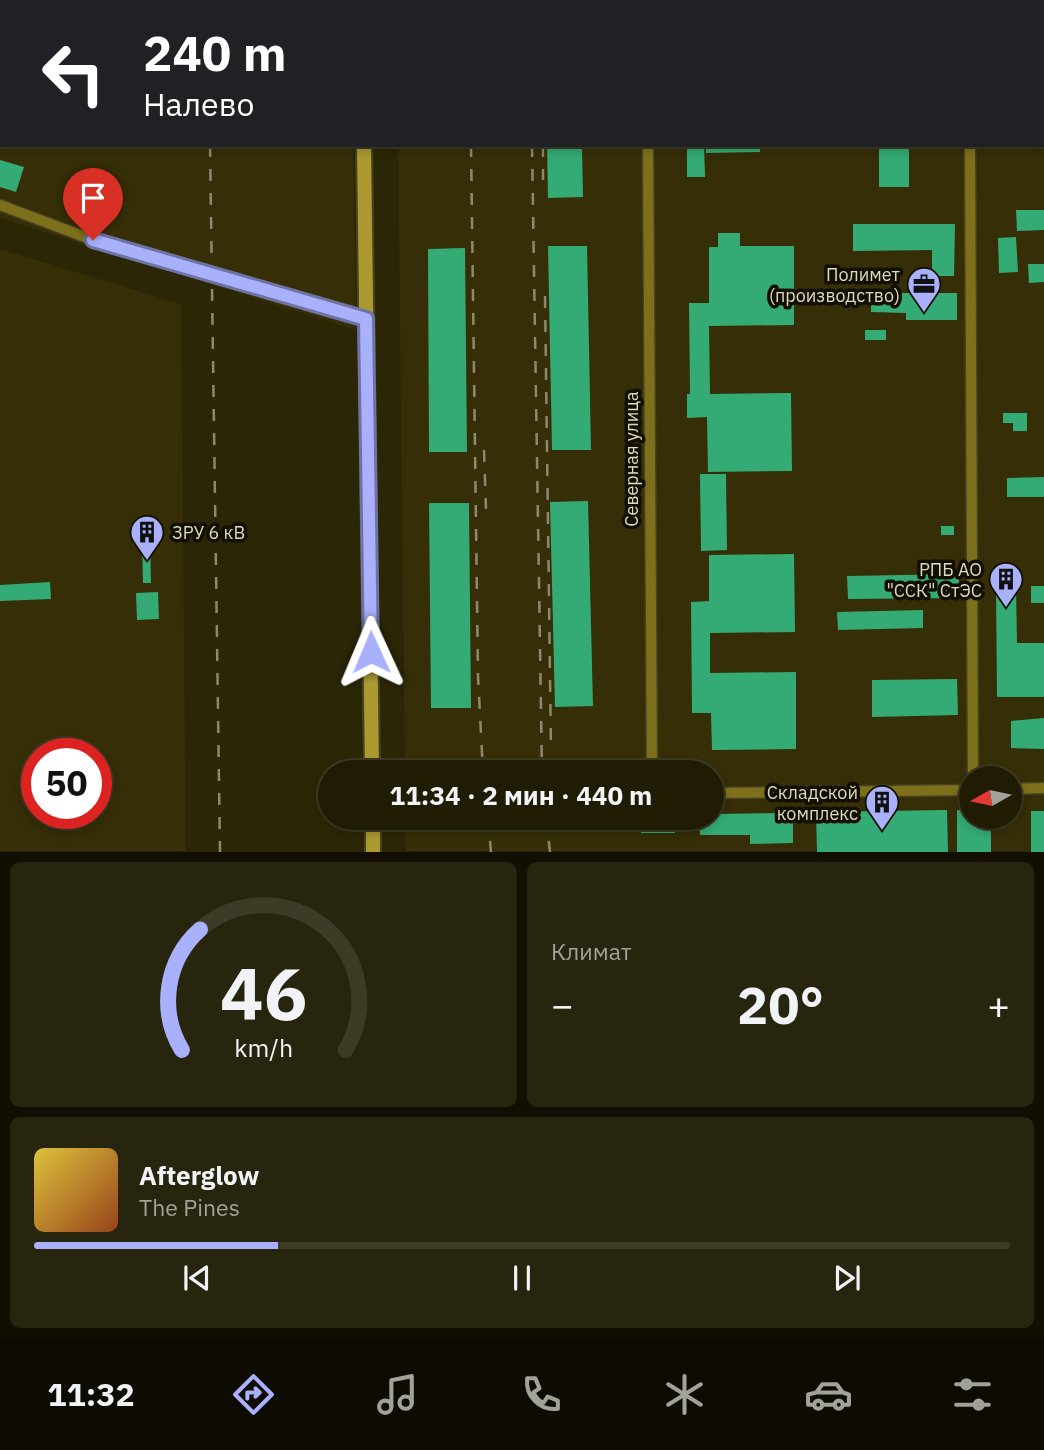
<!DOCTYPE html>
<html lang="ru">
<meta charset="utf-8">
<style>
:root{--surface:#201c04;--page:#28250e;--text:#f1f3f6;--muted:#a2a19a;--line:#3d3a26;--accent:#a9b0fc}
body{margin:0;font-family:"IBM Plex Sans",sans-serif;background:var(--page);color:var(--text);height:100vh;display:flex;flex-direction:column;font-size:26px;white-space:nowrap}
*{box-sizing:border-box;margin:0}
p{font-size:23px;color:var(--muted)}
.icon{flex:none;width:38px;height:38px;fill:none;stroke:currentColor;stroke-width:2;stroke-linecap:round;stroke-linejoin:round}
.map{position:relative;height:852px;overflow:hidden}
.details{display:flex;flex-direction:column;gap:10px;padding:10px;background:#120f02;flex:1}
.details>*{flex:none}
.top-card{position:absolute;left:0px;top:0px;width:1045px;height:147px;box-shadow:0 4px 10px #0003,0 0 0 2px var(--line);background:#202124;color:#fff;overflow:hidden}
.needle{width:46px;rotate:261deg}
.buttons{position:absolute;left:959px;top:766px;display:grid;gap:14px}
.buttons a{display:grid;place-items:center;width:63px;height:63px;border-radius:50%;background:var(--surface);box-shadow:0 4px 10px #0003,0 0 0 2px var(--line);font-size:35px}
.speed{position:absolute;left:21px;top:738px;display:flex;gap:14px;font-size:35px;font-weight:700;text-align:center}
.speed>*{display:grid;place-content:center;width:91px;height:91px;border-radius:50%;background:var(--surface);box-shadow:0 4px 10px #0003,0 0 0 2px var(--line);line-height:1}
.speed .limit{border:10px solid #d22;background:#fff;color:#111}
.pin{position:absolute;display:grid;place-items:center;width:60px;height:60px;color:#fff;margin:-72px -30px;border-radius:50% 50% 50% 0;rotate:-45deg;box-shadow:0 0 7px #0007}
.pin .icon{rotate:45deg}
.me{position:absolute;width:77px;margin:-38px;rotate:359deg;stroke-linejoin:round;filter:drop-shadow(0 0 5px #0008)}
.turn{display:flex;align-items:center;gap:24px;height:147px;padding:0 28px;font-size:32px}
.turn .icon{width:91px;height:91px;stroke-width:2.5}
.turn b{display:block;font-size:49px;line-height:60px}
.big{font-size:52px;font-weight:700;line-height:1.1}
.details .widget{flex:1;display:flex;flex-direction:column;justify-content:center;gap:10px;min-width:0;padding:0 24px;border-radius:10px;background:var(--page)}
.details .dial{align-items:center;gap:0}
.dial svg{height:182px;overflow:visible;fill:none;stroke:var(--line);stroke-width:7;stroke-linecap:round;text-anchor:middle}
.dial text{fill:var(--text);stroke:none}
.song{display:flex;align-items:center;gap:21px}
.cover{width:84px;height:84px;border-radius:10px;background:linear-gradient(135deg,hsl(50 70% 55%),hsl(20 70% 35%))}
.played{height:7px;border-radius:4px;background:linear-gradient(90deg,var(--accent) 25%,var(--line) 25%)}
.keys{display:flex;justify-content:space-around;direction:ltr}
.heat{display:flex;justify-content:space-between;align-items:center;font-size:38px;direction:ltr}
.details .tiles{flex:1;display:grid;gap:10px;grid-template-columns:1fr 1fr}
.widget:last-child{grid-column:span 2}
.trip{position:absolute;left:318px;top:760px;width:406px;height:70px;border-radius:35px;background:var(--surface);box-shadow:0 4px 10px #0003,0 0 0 2px var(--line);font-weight:700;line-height:70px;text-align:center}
.menu{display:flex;height:112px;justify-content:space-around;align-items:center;background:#0d0b02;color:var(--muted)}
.menu .icon{width:49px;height:49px}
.menu .selected{color:var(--accent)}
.menu b{font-size:32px;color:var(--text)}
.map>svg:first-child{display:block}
.built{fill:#352e07;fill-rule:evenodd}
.building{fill:#34ab75}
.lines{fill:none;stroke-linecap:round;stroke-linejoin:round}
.street-casing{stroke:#474323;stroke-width:13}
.secondary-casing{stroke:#474323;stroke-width:18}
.street{stroke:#7e701b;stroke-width:10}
.secondary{stroke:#ac9a31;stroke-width:14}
.rail{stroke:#8d896e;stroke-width:2.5;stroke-dasharray:12 12;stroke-linecap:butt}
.route-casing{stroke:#6e72a4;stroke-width:18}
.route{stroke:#a9b0fc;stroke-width:12}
.labels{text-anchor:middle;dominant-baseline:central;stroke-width:7;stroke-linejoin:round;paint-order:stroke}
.poi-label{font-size:18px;fill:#ddd9c3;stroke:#120f01;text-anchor:end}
.street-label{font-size:18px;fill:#ddd9c3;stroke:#120f01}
</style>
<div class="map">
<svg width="1044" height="852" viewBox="0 0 1044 852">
<rect width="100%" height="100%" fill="#2b2605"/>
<g class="built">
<path d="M0 0H350L2 2V145H353L356 330 0 218Z"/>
<path d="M396 0H1044V851H406L405 817H712V772H405L398 145H1043V2ZM971 779H1010V817H971Z"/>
<path d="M0 249 181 304 186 851H0ZM37 754H96V814H37Z"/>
</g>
<g class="building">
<path d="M547 145H582L583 197 548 198Z"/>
<path d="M687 145H704L705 177H687Z"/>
<path d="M706 145H760V152L706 153Z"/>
<rect x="879" y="145" width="30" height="42"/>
<path d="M0 160 24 167 16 192 0 187Z"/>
<path d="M1016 210H1044V230L1017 231Z"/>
<path d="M853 224H955L954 276H932V250L853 251Z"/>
<path d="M718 233H740V246H794V325L709 326 710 394 791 393 792 471 708 472 707 417 687 418V394H690L689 303H709V247H718Z"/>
<path d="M1016 237 1018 272 999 273 998 238Z"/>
<path d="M548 246H587L591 450H552Z"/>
<path d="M465 248 467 452H429L428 249Z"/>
<path d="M1028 264H1044V282L1029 283Z"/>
<path d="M882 270V283L840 284V271Z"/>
<path d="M871 293H957V320H906V313L871 312Z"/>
<rect x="865" y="330" width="21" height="10"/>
<path d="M1003 413H1027V431H1013V423H1003Z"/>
<path d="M700 474H726L727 550 701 551Z"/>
<path d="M1044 477V497H1007V478Z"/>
<path d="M588 501 593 706 555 707 550 502Z"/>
<path d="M429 503H469L471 708H431Z"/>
<rect x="941" y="526" width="13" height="9"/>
<path d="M142 540H150L151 583H143Z"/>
<path d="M794 554 795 632 710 633V673L796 672V749L712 750 711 713H692L691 602 709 601V555Z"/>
<path d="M959 574V598L848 599 847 576Z"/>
<path d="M50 582 51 599 0 601V585Z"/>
<path d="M1003 584 1016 587 1017 643H1044V697H997L996 587H1003Z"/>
<rect x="1031" y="586" width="13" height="17"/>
<path d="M158 592 159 619 137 620 136 593Z"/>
<path d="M923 610V628L838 630 837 612Z"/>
<path d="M957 679 958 715 872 717V680Z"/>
<path d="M1044 718V749L1011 748V721Z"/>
<path d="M947 810 948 852H817L816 812Z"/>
<path d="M957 810H971V817H991V852H957Z"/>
<rect x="1031" y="811" width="13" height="41"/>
<path d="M785 813V821H793V843L750 844V835H700L699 817H712V814Z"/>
<rect x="641" y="817" width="34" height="16"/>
</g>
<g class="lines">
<defs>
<g id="street">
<path d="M646 0V2"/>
<path d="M971 0V2"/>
<path d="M648 145 652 772"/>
<path d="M970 145 973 779"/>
<path d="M0 205 93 240 367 319"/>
<path d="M1010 789 1044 788"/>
<path d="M712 793 971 790"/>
</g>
<g id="secondary">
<path d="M362 0V2"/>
<path d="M364 145 372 772"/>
<path d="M373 817V852"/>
</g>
</defs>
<use href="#street" class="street-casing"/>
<use href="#secondary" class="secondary-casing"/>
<use href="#street" class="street"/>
<use href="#secondary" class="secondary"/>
<g class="rail">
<path d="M183 0 184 2"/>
<path d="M469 0V2"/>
<path d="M530 0V2"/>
<path d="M541 0V2"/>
<path d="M210 145 220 852"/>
<path d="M471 145 478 676 483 772"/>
<path d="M532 145 542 772"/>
<path d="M543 145V180"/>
<path d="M545 296 551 751"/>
<path d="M484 450 486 509"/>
<path d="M488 817 491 852"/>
<path d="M546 817 550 852"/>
</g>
</g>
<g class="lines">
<defs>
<path id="route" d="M93 240 366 319 371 652"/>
</defs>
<use href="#route" class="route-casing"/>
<use href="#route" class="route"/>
</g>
<defs>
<symbol id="office-pin" viewBox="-11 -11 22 30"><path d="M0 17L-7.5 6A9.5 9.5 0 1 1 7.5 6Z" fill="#a9b0fc" stroke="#120f01"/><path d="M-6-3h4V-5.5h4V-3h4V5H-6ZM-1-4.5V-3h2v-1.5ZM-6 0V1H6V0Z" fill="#111"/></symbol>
<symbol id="building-pin" viewBox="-11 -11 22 30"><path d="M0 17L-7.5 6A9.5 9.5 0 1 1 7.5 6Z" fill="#a9b0fc" stroke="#120f01"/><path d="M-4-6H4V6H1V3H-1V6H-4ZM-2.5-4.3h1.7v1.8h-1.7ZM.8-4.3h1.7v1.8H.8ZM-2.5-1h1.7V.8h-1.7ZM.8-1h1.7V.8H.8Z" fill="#111"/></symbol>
</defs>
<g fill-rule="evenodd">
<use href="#office-pin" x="905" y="265" width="38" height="52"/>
<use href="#building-pin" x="128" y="513" width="38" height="52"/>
<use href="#building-pin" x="987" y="560" width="38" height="52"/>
<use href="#building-pin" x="863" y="783" width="38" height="52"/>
</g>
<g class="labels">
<g class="poi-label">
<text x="900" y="274">Полимет<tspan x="900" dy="21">(производство)</tspan></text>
<text x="172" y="532" text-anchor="start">ЗРУ 6 кВ</text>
<text x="982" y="569">РПБ АО<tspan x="982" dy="21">"ССК" СтЭС</tspan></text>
<text x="858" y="792">Складской<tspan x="858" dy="21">комплекс</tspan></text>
</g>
<g class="street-label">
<text transform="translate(631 459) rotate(-90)">Северная улица</text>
</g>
</g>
</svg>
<div class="buttons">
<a><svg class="needle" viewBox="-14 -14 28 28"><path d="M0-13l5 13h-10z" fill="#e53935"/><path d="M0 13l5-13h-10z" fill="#a2a19a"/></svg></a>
</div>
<div class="speed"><div class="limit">50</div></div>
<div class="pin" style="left:93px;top:240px;background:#d93025"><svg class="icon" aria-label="arrive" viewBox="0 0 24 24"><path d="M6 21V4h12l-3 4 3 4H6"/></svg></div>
<svg class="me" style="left:371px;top:652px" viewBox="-20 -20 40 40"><path d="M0-17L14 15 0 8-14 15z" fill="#a9b0fc" stroke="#fff" stroke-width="4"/></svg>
<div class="trip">11:34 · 2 мин · 440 m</div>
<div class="top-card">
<div class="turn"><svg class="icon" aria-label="left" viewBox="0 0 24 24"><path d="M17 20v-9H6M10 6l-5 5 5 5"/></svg><div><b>240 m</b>Налево</div></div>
</div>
</div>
<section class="details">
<div class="tiles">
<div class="widget dial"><svg viewBox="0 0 100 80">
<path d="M14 69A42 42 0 1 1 86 69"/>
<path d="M14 69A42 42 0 0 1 22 16" stroke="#a9b0fc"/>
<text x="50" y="56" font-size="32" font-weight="700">46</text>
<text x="50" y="72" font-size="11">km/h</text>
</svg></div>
<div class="widget"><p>Климат</p>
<div class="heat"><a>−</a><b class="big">20°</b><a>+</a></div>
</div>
<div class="widget">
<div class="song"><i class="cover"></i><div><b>Afterglow</b><p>The Pines</p></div></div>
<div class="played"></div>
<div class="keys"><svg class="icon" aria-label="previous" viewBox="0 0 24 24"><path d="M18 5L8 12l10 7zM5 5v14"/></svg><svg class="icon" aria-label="pause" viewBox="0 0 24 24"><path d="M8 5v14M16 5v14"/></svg><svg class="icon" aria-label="next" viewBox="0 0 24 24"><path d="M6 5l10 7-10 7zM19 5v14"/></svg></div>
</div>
</div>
</section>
<nav class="menu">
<b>11:32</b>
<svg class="icon selected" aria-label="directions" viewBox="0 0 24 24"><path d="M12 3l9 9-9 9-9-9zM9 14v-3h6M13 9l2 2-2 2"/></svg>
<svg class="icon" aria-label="music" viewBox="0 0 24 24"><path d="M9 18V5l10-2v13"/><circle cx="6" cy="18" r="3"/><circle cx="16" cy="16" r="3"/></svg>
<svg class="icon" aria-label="phone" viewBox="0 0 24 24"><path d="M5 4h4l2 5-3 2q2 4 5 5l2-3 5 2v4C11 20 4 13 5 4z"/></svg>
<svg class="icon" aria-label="climate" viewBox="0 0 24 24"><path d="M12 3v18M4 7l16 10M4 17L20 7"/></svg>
<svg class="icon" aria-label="car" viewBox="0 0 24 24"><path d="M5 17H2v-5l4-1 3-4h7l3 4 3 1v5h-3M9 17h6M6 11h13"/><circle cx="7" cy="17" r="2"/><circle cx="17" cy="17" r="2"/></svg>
<svg class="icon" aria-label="filters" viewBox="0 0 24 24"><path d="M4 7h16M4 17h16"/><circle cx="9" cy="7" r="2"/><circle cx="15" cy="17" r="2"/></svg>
</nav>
